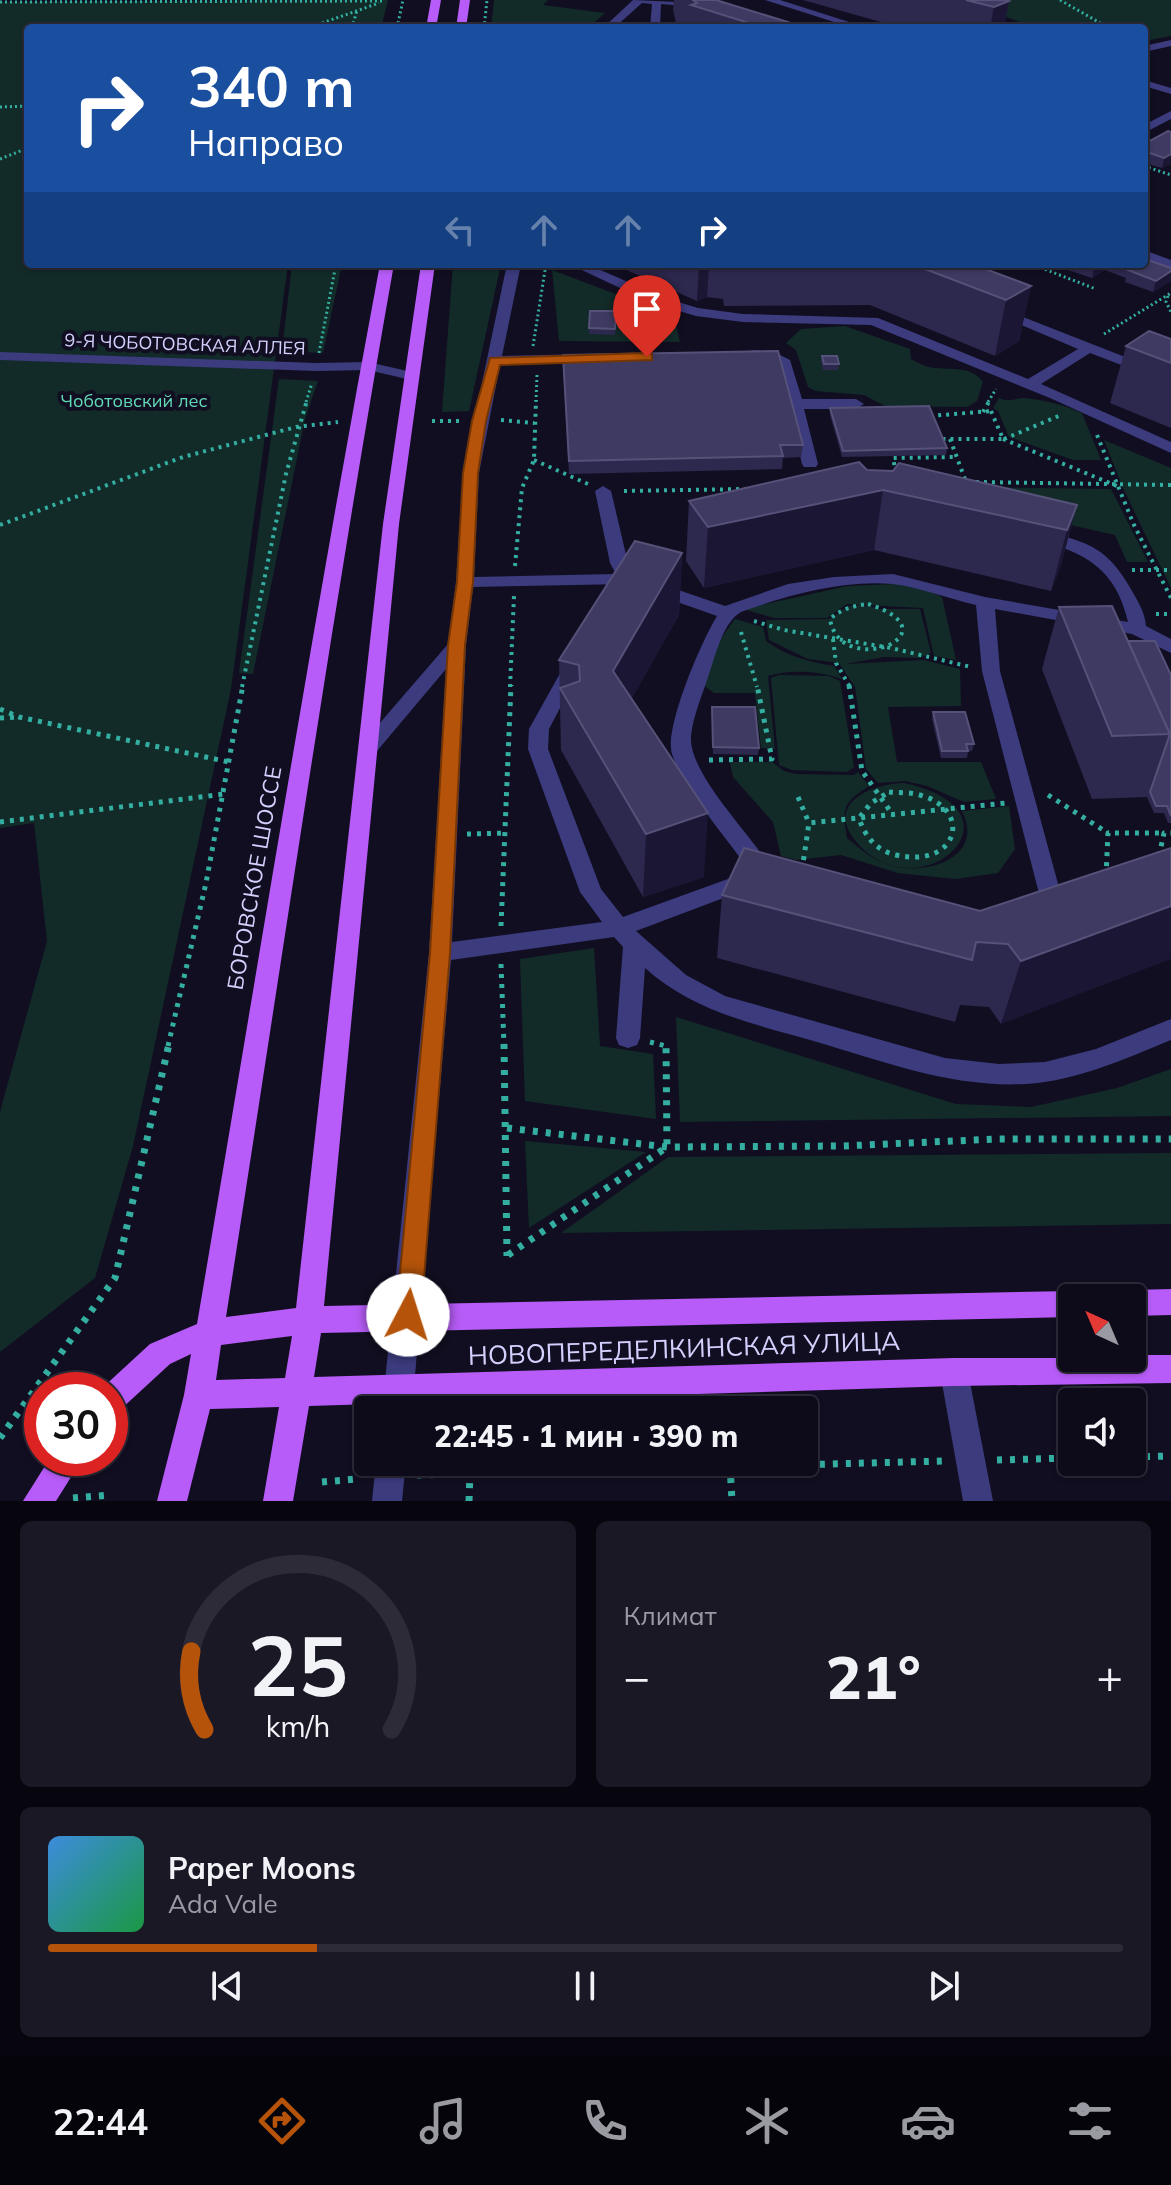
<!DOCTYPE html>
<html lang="ru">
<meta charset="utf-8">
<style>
:root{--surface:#0d0a19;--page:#1b1826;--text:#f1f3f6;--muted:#9a9aa2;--line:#2d2b38;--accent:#b45309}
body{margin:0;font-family:Mulish,sans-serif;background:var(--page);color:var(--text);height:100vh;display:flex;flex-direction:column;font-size:30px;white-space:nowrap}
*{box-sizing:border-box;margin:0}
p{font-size:26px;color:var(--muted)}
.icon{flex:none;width:44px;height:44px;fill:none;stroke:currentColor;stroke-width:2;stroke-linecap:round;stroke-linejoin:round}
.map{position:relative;height:1501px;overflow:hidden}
.drawer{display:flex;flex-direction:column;gap:20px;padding:20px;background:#07060e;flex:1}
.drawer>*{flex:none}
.guide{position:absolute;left:24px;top:24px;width:1124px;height:244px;border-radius:8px;box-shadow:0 2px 6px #0004,0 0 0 2px var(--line);background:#1a4fa0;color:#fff;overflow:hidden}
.needle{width:52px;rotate:316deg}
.controls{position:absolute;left:1058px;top:1284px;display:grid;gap:16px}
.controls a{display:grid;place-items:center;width:88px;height:88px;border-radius:8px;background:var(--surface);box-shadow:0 2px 6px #0004,0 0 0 2px var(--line);font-size:40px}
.speed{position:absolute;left:24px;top:1372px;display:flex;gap:16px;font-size:40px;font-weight:700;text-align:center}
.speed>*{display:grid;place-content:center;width:104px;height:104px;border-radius:50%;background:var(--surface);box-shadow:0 2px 6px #0004,0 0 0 2px var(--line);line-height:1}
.speed .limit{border:12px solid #d22;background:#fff;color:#111}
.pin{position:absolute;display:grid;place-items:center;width:68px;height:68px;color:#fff;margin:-82px -34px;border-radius:50% 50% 50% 0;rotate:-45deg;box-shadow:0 0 8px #0007}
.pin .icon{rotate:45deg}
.me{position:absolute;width:88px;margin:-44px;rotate:5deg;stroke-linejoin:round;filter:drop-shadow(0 0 6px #0008)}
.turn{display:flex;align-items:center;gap:28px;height:168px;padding:0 32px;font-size:36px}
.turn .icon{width:104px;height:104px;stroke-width:2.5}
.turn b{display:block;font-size:56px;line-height:68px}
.lanes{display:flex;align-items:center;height:76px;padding:0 32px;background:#0003;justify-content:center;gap:40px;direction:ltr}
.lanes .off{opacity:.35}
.big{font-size:60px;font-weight:800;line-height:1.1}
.drawer .tile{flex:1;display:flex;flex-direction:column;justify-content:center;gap:12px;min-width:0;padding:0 28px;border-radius:12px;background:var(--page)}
.drawer .dial{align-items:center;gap:0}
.dial svg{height:208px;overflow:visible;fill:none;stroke:var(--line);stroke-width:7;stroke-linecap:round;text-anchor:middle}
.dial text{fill:var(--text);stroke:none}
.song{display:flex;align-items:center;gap:24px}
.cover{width:96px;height:96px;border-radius:12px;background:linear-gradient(135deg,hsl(210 70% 55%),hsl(140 70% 35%))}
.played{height:8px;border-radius:4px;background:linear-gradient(90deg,var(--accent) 25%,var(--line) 25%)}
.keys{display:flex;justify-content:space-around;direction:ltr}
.heat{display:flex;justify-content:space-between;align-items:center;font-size:44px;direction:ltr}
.drawer .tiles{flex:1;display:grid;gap:20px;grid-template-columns:1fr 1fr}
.tile:last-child{grid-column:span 2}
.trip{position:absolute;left:354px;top:1396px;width:464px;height:80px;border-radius:8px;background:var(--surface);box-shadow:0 2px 6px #0004,0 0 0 2px var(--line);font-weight:800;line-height:80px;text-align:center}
.menu{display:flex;height:128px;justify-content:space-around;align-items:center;background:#05040a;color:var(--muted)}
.menu .icon{width:56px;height:56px}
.menu .on{color:var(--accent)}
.menu b{font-size:36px;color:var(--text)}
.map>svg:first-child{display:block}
.green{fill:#122b29}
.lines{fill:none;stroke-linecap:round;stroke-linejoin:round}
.path-far3{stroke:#33aea1;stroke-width:3;stroke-dasharray:2 3;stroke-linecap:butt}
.path-far2{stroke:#33aea1;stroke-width:4;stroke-dasharray:3 5;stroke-linecap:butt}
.path-far1{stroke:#33aea1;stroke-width:5;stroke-dasharray:4 6;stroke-linecap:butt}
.path{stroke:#33aea1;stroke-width:7;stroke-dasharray:5 8;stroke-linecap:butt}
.minor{fill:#3b3b7e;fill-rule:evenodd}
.major{fill:#b75cf8;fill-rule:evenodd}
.wall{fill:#2d284e}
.shaded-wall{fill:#1b1634}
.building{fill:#3f3a61;stroke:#565179;stroke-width:2}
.route{fill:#b45309;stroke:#753606;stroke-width:2}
.labels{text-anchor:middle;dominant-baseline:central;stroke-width:8;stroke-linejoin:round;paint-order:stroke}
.far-street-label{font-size:18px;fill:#d3d0fd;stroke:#110e21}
.far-park-label{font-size:18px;fill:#60d9b6;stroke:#110e21}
.street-label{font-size:22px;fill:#d3d0fd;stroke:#110e21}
.near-street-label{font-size:26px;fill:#d3d0fd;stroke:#110e21}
</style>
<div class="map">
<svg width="1171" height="1501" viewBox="0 0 1171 1501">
<rect width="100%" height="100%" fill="#110e21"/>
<g class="green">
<path d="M307 0H388L381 28H28V264H288L231 689 133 1146 95 1278 0 1352V1112L47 941 34 823 0 828V2Z"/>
<path d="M494 0H548L543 5 605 13 588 28H491Z"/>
<path d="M962 0H1171V36L1144 41V28H1035Z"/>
<path d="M292 264H342L323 353 282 351Z"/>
<path d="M453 264H501L469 411 442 412Z"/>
<path d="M552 270 674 316 680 342 559 341Z"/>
<path d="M845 326 910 349 911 359C917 362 923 366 929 367 947 371 970 364 983 382L977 401 967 407 885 406 864 395 816 391 808 387 796 350 786 343 801 329Z"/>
<path d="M279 379 318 381 305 419 253 674 239 673Z"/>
<path d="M999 398C1009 403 1015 398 1025 398 1043 400 1065 405 1082 413L1101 460H1073L1009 437 998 411 993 408Z"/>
<path d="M1104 440 1171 468V588L1123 488Z"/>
<path d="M897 486 1111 489 1148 562H1127L1115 535Z"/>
<path d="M894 584 927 590 942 597 956 660 934 656 923 608 847 604 827 618H774L743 609 848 586Z"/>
<path d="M860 605 882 609H920L931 653 920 658 884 657 845 664 924 660 960 669 961 706 888 707 897 762H981L996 799 964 802 927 786 905 781 878 783 866 769 855 687 839 663 808 659 769 640 766 620 829 619 848 606Z"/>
<path d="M735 619 763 627 766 641C786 656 810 662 834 666L842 679C822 671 789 669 768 676L775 749 761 748 755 693H714L702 684 718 642Z"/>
<path d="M779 675 829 676 840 681 854 767 847 772 792 770 779 765 771 678Z"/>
<path d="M730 762H772L784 771 796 774 854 775 858 772 869 786C843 803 842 807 847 838 860 849 873 860 889 865 925 877 986 858 962 811L1009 806 1015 849 998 873 955 879 898 873 841 855 796 860 781 856 773 822 733 777Z"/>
<path d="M904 783C1033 811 922 913 859 845 822 805 869 784 904 783Z"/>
<path d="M594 948 600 1046 653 1054 656 1119 525 1101 520 959Z"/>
<path d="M676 1017 956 1104 1031 1107 1117 1088 1171 1069V1116L680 1122Z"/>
<path d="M525 1141 646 1152 529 1228Z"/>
<path d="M1171 1153V1224L561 1233 668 1157Z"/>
</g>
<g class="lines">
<g class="path-far3">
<path d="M1060 0 1109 28"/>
<path d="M0 2 385 1"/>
<path d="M308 28 379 3"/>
<path d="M352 28 357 10"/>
<path d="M397 28 403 0"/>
<path d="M484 28 487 0"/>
<path d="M0 107 28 106"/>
<path d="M0 159 28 148"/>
<path d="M1144 166 1171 175"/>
<path d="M1031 264 1096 289"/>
<path d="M1168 296 1166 302 1171 312"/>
<path d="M1104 334 1171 293"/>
<path d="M533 346 546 264"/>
<path d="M319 353 336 264"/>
<path d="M306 402 312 383"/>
<path d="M536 402 537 375"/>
<path d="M988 402 996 389"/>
</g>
<g class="path-far2">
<path d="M991 411 1003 439H938L930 416Z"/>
<path d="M983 412 990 400"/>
<path d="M501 420 534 423"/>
<path d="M432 421H463"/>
<path d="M1097 435 1134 525 1171 598"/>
<path d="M950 439 966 482"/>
<path d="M1003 439 1117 486"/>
<path d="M1004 439 1061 415"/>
<path d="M534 460 588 484"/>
<path d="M896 473 893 458 957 457"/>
<path d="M976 482 1171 485"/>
<path d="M624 491 746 489"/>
<path d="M0 525 183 457 296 427 338 422"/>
<path d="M515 566 522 488 534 460 536 400"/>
<path d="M1132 570H1171"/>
<path d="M868 604C960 633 840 681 830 619 841 609 853 606 868 604Z"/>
<path d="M1156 614H1171"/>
<path d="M754 621 784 630 891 648 971 667"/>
<path d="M741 632 757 687"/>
<path d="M833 639 836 663 850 687"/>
<path d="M242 687 286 474 307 400"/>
<path d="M510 687 514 596"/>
</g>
<g class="path-far1">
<path d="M849 685 862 771 893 815"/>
<path d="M0 709 19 717 229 762"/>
<path d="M0 718 18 717"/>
<path d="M709 760 772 759 757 685"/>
<path d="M889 792C899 793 910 792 920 795 974 810 958 869 896 855 877 851 865 837 859 818L871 803Z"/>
<path d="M1048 795 1108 833"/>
<path d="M798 797 809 823"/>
<path d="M0 822 224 794"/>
<path d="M467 834 506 833"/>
<path d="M1159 856 1164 833H1171"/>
<path d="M802 870 809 823 1006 803"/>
<path d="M1106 876 1108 833H1164"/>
<path d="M501 926 511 685"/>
<path d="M501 964 504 1046"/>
<path d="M650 1042 666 1046"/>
<path d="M168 1046 206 883 243 685"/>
</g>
<g class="path">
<path d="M504 1044 507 1256"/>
<path d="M507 1128 667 1147 843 1146 997 1139H1171"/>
<path d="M508 1255 667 1147 666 1045 663 1044"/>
<path d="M0 1438 115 1278 169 1044"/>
<path d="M1132 1457 1171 1456"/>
<path d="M997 1460 1072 1458"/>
<path d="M730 1465 732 1501"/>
<path d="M417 1475 943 1461"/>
<path d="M322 1482 357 1479"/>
<path d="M73 1498 111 1495"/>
<path d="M469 1501 470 1472"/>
</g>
<g class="minor">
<path d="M633 0 722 4 728 9 732 28H722L716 9 661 4 660 28H650L652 4 642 3 614 28H603Z"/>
<path d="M765 0H780L868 28H853Z"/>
<path d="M1171 40V46L1144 52V46Z"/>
<path d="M1144 80 1171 88V94L1144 86Z"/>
<path d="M1171 111V119L1144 133V125Z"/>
<path d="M1144 250 1171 260V268L1144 258Z"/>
<path d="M507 264H521L502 356 590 354 597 358 590 362 500 365 479 473 474 577 616 574 610 563 595 491 603 486 611 491 628 563 635 575 725 606 788 584 834 577 893 574 985 597 1128 622C1116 569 1085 552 1037 540L1035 536 1037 532 1043 531C1089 542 1108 548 1132 591 1139 603 1145 613 1146 626L1171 639V653L1132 634 995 609 1000 671 1066 913 1063 919 1055 921 1047 919 1044 913 982 671 976 605C949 599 920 587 892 584 841 580 789 595 741 612 723 623 717 651 710 671 704 691 693 715 691 736 688 774 753 836 773 871L770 877 761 879 758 885 636 931 686 975 725 996 945 1058 999 1064 1045 1062 1096 1049 1171 1019V1040C1125 1059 1076 1081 1026 1084 953 1088 885 1062 817 1042 755 1024 694 1012 645 968L640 1038 637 1045 628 1048 619 1045 616 1038 623 947 614 937 451 960 412 1410H382L429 953 446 669 377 751H363L360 746 448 644 456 582 463 473ZM626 584 717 616C702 640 664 728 672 754 683 788 728 840 750 871L623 917 601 889 548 749 549 729 581 668 572 662 563 668 529 729 528 749 580 892 602 922 452 942 466 645 473 587Z"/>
<path d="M569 264H587L662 297 698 308 743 314 878 318 1028 379 1078 349 993 313 1005 310 1171 375V384L1090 353 1041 384 1171 442V453L1050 398 871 325 743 322 696 316 652 303Z"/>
<path d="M754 350 776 353 790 360 802 399H856L864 404 856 409H804L818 464 816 467H804L802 464 778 365 749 357V351Z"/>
<path d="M0 352 316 363 368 362 416 373 418 376 411 380 368 370 316 371 0 360Z"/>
<path d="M954 1358 964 1362 968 1372 993 1501H963L940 1372 944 1362Z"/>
<path d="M376 1462H406L402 1501H372Z"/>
</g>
<g class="major">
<path d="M431 0H441L436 28H426Z"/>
<path d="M460 0H470L466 28H456Z"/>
<path d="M380 264H394C332 614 281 966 226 1317L296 1308 383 524 421 264H435L399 524 324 1306 1072 1291 1083 1298H1072V1317L321 1333 314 1377 954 1358H1132V1355H1171V1383L954 1386 309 1406 293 1501H263L279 1407 210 1409 187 1501H157L184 1395 191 1354 170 1364 120 1410 110 1415V1390H100L150 1344 197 1324C257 971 314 616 380 264ZM292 1336 285 1378 216 1380 221 1345Z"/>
<path d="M1171 1289V1315L1132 1316V1298H1120L1122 1294 1132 1290Z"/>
<path d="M50 1458H83L56 1501H23Z"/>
</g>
</g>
<g class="wall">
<path d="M674 0H716L807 28H677L673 9Z"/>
<path d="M803 0H1006L1009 1 1004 28H902Z"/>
<path d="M1171 132V164L1162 168 1144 163V144Z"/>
<path d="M613 264H972L1031 286 1019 341 995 356 870 305 724 306 723 299 707 297 697 301Z"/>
<path d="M1060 264H1144L1171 268V281L1153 292 1125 282 1126 278 1105 270 1092 278 1059 267Z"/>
<path d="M590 311H616L615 335 589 334Z"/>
<path d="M1171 339V428L1110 403 1126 346Z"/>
<path d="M822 356 839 364 838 370H823L821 362Z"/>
<path d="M563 367 803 445 801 457 783 458 782 469 569 474Z"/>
<path d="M830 408 947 448 946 455 842 457 830 415Z"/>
<path d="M867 470 1077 505 1061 565 1051 591 874 550 704 588 686 561 689 501Z"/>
<path d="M682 553 679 615 631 699 704 877 643 897 561 750 559 660Z"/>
<path d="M1059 607 1128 641 1171 675V823H1168L1164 813H1154L1147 797 1092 799 1042 669Z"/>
<path d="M712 707 759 748 758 755 713 754Z"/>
<path d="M933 712 974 744 972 751H968L967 758H941L932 719Z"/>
<path d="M1171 848 1001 1024 989 1007 960 1005 955 1022 717 958 722 895 980 911Z"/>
</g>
<g class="shaded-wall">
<path d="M1009 1 1004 28H990L994 7Z"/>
<path d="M1171 154V164L1162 168 1164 158Z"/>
<path d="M699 264H709L707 297 697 301Z"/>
<path d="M1099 264H1107L1105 270 1092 278 1094 267Z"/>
<path d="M1171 271V281L1153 292 1156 281Z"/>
<path d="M1031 286 1019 341 995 356 1006 300Z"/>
<path d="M883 490 874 550 704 588 708 527Z"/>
<path d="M1077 505 1061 565 1051 591 1067 530Z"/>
<path d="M682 553 679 615 612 734 613 671Z"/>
<path d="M708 813 704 877 643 897 646 834Z"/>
<path d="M1171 906V959L1001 1024 1021 961Z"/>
</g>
<g class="building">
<path d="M693 0H716L807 28H765L691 5 697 3Z"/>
<path d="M966 0H1006L1009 1 994 7Z"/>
<path d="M1168 131 1171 132V154L1164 158 1144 151V144Z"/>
<path d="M1145 259 1171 268V271L1156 281 1128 270 1133 267 1123 264H1144V260Z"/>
<path d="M912 264H972L1031 286 1006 300Z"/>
<path d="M590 311H616L615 329 589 328Z"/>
<path d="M1149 331 1171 339V363L1126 346Z"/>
<path d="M778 351 803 445H780L783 456 569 461 563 355Z"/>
<path d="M822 356H837L839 364H824Z"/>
<path d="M929 406 947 448 843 451 830 408Z"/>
<path d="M859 462 867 470 893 471 899 463 1077 505 1067 530 883 490 708 527 689 501Z"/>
<path d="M635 541 682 553 613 671 708 813 646 834 560 688 580 681 579 665 559 660Z"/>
<path d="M1112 606 1170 734 1112 736 1059 607Z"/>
<path d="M1128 641H1155L1171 675V816L1167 806H1156L1150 792 1170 734Z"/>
<path d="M712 707H755L759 748 713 747Z"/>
<path d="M933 712H965L974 744H966L968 751H942Z"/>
<path d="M744 848 980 911 1171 848V906L1021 961 1008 944 976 942 972 960 722 895Z"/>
</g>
<path class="route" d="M647 353 652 354V360L500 365 486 421 478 473 473 582 465 645 450 953 421 1315 417 1324 408 1328 399 1324 396 1315 430 953 448 645 457 582 463 473 472 421 490 358Z"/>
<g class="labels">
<g class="far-street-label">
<text transform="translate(185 344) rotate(2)">9-Я ЧОБОТОВСКАЯ АЛЛЕЯ</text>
</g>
<g class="far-park-label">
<text x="134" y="400">Чоботовский лес</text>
</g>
<g class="street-label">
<text transform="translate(254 878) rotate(-80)">БОРОВСКОЕ ШОССЕ</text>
</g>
<g class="near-street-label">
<text transform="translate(684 1348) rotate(-2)">НОВОПЕРЕДЕЛКИНСКАЯ УЛИЦА</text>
</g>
</g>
</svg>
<div class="controls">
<a><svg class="needle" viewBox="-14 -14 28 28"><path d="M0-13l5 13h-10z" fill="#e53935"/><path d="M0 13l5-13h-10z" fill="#9a9aa2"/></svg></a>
<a><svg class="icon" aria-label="sound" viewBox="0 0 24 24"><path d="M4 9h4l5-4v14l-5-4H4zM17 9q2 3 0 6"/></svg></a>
</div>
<div class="speed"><div class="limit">30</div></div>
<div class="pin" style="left:647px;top:357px;background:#d93025"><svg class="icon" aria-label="arrive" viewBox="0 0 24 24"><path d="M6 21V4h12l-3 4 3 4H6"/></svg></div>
<svg class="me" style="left:408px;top:1315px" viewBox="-20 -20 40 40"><circle r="19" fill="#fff"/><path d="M0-13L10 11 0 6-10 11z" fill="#b45309"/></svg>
<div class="trip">22:45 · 1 мин · 390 m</div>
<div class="guide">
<div class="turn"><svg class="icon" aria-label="right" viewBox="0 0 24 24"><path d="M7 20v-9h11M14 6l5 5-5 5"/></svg><div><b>340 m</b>Направо</div></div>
<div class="lanes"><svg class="icon off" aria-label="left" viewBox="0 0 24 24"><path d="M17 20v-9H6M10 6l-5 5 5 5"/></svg><svg class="icon off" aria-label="ahead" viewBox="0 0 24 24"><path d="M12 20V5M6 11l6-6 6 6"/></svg><svg class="icon off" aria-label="ahead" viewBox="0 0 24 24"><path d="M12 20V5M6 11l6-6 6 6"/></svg><svg class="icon" aria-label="right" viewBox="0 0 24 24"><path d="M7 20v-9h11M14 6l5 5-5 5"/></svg></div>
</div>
</div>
<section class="drawer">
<div class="tiles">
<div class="tile dial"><svg viewBox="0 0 100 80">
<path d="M14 69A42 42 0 1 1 86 69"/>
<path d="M14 69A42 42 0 0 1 9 39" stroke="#b45309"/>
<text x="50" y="56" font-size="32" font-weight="700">25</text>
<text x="50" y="72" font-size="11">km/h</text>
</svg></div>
<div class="tile"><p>Климат</p>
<div class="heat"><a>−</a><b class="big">21°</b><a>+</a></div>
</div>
<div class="tile">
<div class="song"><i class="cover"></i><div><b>Paper Moons</b><p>Ada Vale</p></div></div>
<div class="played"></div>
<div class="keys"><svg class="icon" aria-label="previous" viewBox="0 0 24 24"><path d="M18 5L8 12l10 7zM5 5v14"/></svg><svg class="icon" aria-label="pause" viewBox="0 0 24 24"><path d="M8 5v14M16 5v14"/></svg><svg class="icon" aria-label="next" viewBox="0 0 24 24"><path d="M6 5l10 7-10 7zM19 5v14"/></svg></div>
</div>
</div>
</section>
<nav class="menu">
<b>22:44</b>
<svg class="icon on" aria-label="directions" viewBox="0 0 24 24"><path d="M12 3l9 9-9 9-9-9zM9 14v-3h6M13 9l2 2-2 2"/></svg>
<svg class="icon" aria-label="music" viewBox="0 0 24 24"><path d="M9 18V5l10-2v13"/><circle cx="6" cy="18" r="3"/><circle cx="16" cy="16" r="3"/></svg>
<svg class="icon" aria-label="phone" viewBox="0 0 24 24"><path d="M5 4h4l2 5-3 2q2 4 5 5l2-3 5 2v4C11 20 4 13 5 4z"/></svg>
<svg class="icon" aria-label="climate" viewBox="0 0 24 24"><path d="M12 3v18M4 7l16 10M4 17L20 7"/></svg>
<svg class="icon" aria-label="car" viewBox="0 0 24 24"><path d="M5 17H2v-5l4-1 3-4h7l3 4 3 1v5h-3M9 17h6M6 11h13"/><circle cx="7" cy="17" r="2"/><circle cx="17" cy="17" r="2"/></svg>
<svg class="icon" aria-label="filters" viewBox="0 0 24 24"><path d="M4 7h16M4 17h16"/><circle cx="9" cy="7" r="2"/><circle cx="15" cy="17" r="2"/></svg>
</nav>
